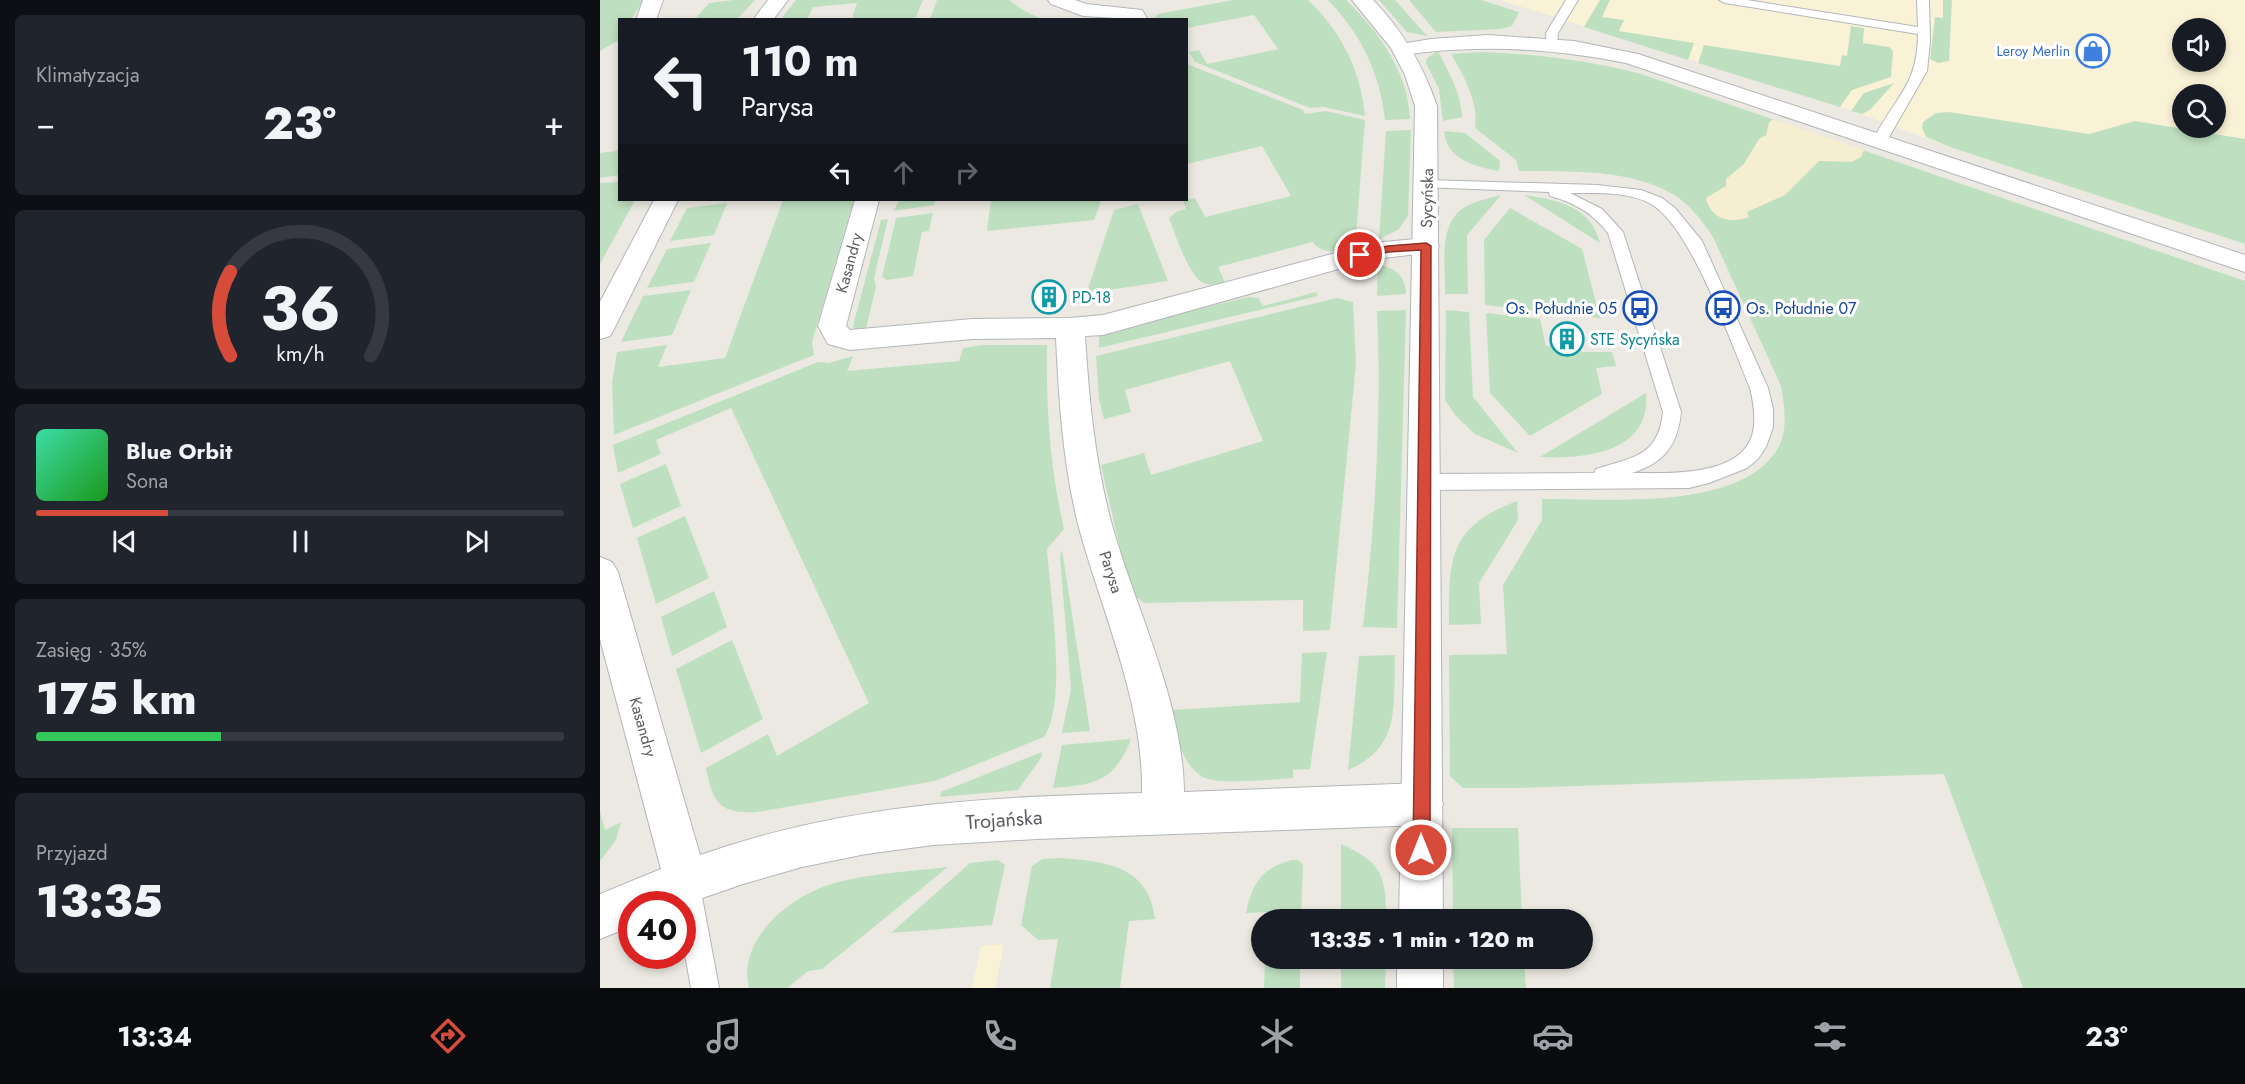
<!DOCTYPE html>
<html lang="pl">
<meta charset="utf-8">
<style>
:root{--surface:#171b24;--page:#20242c;--text:#f1f3f6;--muted:#9ea1a6;--line:#363941;--accent:#d74b3b}
body{margin:0;font-family:Jost,sans-serif;background:var(--page);color:var(--text);height:100vh;display:flex;flex-direction:column;font-size:22px;white-space:nowrap}
*{box-sizing:border-box;margin:0}
p{font-size:20px;color:var(--muted)}
.icon{flex:none;width:33px;height:33px;fill:none;stroke:currentColor;stroke-width:2;stroke-linecap:round;stroke-linejoin:round}
.map{position:relative;flex:1;overflow:hidden}
.sheet{display:flex;flex-direction:column;gap:15px;padding:15px;background:#0d0f14;width:600px}
.sheet>*{flex:none}
.banner{position:absolute;left:18px;top:18px;width:570px;height:183px;border-radius:0px;box-shadow:0 3px 9px #0003;background:#171b24;color:var(--text);overflow:hidden}
.controls{position:absolute;left:1572px;top:18px;display:grid;gap:12px}
.controls a{display:grid;place-items:center;width:54px;height:54px;border-radius:50%;background:var(--surface);box-shadow:0 3px 9px #0003;font-size:30px}
.speed{position:absolute;left:18px;top:891px;display:flex;gap:12px;font-size:30px;font-weight:700;text-align:center}
.speed>*{display:grid;place-content:center;width:78px;height:78px;border-radius:50%;background:var(--surface);box-shadow:0 3px 9px #0003;line-height:1}
.speed .limit{border:9px solid #d22;background:#fff;color:#111}
.pin{position:absolute;display:grid;place-items:center;width:51px;height:51px;color:#fff;margin:-26px;border:3px solid #fff;border-radius:50%;box-shadow:0 2px 6px #0007}
.me{position:absolute;width:66px;margin:-33px;rotate:0deg;stroke-linejoin:round;filter:drop-shadow(0 0 4px #0008)}
.turn{display:flex;align-items:center;gap:21px;height:126px;padding:0 24px;font-size:27px}
.turn .icon{width:78px;height:78px;stroke-width:2.5}
.turn b{display:block;font-size:42px;line-height:51px}
.lanes{display:flex;align-items:center;height:57px;padding:0 24px;background:#0003;justify-content:center;gap:30px;direction:ltr}
.lanes .off{opacity:.35}
.big{font-size:45px;font-weight:800;line-height:1.1}
.sheet .widget{flex:1;display:flex;flex-direction:column;justify-content:center;gap:9px;min-width:0;padding:0 21px;border-radius:9px;background:var(--page)}
.sheet .dial{align-items:center;gap:0}
.dial svg{height:156px;overflow:visible;fill:none;stroke:var(--line);stroke-width:7;stroke-linecap:round;text-anchor:middle}
.dial text{fill:var(--text);stroke:none}
.song{display:flex;align-items:center;gap:18px}
.cover{width:72px;height:72px;border-radius:9px;background:linear-gradient(135deg,hsl(160 70% 55%),hsl(120 70% 35%))}
.played{height:6px;border-radius:3px;background:linear-gradient(90deg,var(--accent) 25%,var(--line) 25%)}
.keys{display:flex;justify-content:space-around;direction:ltr}
.heat{display:flex;justify-content:space-between;align-items:center;font-size:33px;direction:ltr}
.charge{height:9px;border-radius:4px;background:linear-gradient(90deg,#34c759 35%,var(--line) 0)}
.trip{position:absolute;left:651px;top:909px;width:342px;height:60px;border-radius:30px;background:var(--surface);box-shadow:0 3px 9px #0003;font-weight:800;line-height:60px;text-align:center}
.tab-bar{display:flex;height:96px;justify-content:space-around;align-items:center;background:#090b0e;color:var(--muted)}
.tab-bar .icon{width:42px;height:42px}
.tab-bar .current{color:var(--accent)}
.tab-bar b{font-size:27px;color:var(--text)}
main{display:flex;flex:1;min-height:0}
.map>svg:first-child{display:block}
.commercial{fill:#faf2d7;fill-rule:evenodd}
.green{fill:#bfe0c0}
.sand{fill:#f5eed1}
.lines{fill:none;stroke-linecap:round;stroke-linejoin:round}
.lane-casing{stroke:#b3b6ba;stroke-width:2}
.street-casing{stroke:#b3b6ba;stroke-width:2}
.secondary-casing{stroke:#b2b5ba;stroke-width:2}
.lane{fill:#fff;fill-rule:evenodd}
.street{fill:#fff;fill-rule:evenodd}
.secondary{fill:#fff;fill-rule:evenodd}
.route{fill:#d74b3b;stroke:#8c3126;stroke-width:1.5}
.labels{text-anchor:middle;dominant-baseline:central;stroke-width:6;stroke-linejoin:round;paint-order:stroke}
.far-shop-label{font-size:14px;fill:#366cbe;stroke:#fff;text-anchor:end}
.street-label{font-size:16px;fill:#595c60;stroke:#fff}
.culture-label{font-size:16px;fill:#0d838f;stroke:#fff;text-anchor:start}
.transit-label{font-size:16px;fill:#164399;stroke:#fff;text-anchor:end}
.near-street-label{font-size:20px;fill:#595c60;stroke:#fff}
</style>
<main>
<section class="sheet">
<div class="widget"><p>Klimatyzacja</p>
<div class="heat"><a>−</a><b class="big">23°</b><a>+</a></div>
</div>
<div class="widget dial"><svg viewBox="0 0 100 80">
<path d="M14 69A42 42 0 1 1 86 69"/>
<path d="M14 69A42 42 0 0 1 14 26" stroke="#d74b3b"/>
<text x="50" y="56" font-size="32" font-weight="700">36</text>
<text x="50" y="72" font-size="11">km/h</text>
</svg></div>
<div class="widget">
<div class="song"><i class="cover"></i><div><b>Blue Orbit</b><p>Sona</p></div></div>
<div class="played"></div>
<div class="keys"><svg class="icon" aria-label="previous" viewBox="0 0 24 24"><path d="M18 5L8 12l10 7zM5 5v14"/></svg><svg class="icon" aria-label="pause" viewBox="0 0 24 24"><path d="M8 5v14M16 5v14"/></svg><svg class="icon" aria-label="next" viewBox="0 0 24 24"><path d="M6 5l10 7-10 7zM19 5v14"/></svg></div>
</div>
<div class="widget"><p>Zasięg · 35%</p><b class="big">175 km</b><div class="charge"></div></div>
<div class="widget"><p>Przyjazd</p><b class="big">13:35</b></div>
</section>
<div class="map">
<svg width="1645" height="988" viewBox="0 0 1645 988">
<rect width="100%" height="100%" fill="#ebe9e1"/>
<g class="commercial">
<path d="M900 0H1645V244L1353 148 1247 109ZM1582 28H1616V62H1582ZM1582 94H1616V128H1582Z"/>
<path d="M404 944 395 988H372L381 946Z"/>
</g>
<g class="green">
<path d="M0 0H43L31 19 20 20 19 40 0 51Z"/>
<path d="M133 0H155L137 19H95L109 3Z"/>
<path d="M196 0H323L315 19H252L257 3 213 7 208 18 181 19Z"/>
<path d="M337 0H409L423 10 441 19H330Z"/>
<path d="M633 0H708C741 31 761 71 765 116L724 107 710 108 595 62 589 52 599 50 607 64 678 49 654 15 587 28 586 20 554 19 558 14Z"/>
<path d="M728 0H746C778 30 809 74 810 119L785 120C780 73 761 34 728 0Z"/>
<path d="M779 0H795L827 36 807 32Z"/>
<path d="M809 0H881L919 12 912 26 901 29 836 32Z"/>
<path d="M1000 0H1010L1002 17 1024 20 1019 31 1094 43 1088 60 984 27Z"/>
<path d="M1343 0H1352L1349 61 1338 63 1330 59 1335 17 1343 18Z"/>
<path d="M1251 26 1264 28 1263 43 1289 47 1293 51 1291 77 1252 90 1240 107 1098 63 1104 45 1240 66 1242 55 1247 56Z"/>
<path d="M838 51C848 73 861 91 862 117L843 121 839 89 826 63 827 58Z"/>
<path d="M882 52C936 54 988 60 1041 74L1645 281V988H1423L1344 774 916 788H863L850 776 849 655 907 654 903 585 942 520V499C1006 498 1147 513 1180 444 1188 426 1184 404 1181 386L1113 237C1103 222 1091 206 1076 196 1030 168 970 172 919 171L916 160 875 128C879 103 864 76 851 54Z"/>
<path d="M587 64 703 110 705 114 726 111 765 120 756 236C753 240 749 245 745 248 736 254 719 252 713 242L618 267 625 282C619 284 612 285 606 284 590 281 575 233 569 218L576 212 586 209 583 201 595 198 605 217 691 196 662 146 587 164Z"/>
<path d="M1294 83 1270 110 1262 114 1251 111 1264 93Z"/>
<path d="M1349 112 1489 134 1535 121 1645 139V244L1353 148 1326 137 1322 128 1323 122 1336 113Z"/>
<path d="M811 130 808 216 798 230 779 239 786 131Z"/>
<path d="M844 131 865 133 900 161 899 171C875 167 846 159 844 131Z"/>
<path d="M19 148V175L0 178V153L17 151Z"/>
<path d="M19 182 20 200H35L0 264V183Z"/>
<path d="M901 195 867 235 868 294H845C846 266 837 224 865 207 876 201 889 198 901 195Z"/>
<path d="M924 195C959 200 990 206 1000 243Z"/>
<path d="M183 200H254L212 342 214 355 14 435 12 383 17 352 67 345 58 367 125 358Z"/>
<path d="M300 200H335L334 205 293 211Z"/>
<path d="M391 200H501L494 220 387 231Z"/>
<path d="M127 203 114 235 70 241 87 208Z"/>
<path d="M538 204 568 281 489 293 488 289 514 210Z"/>
<path d="M910 208 982 249 1000 318 885 305 884 240Z"/>
<path d="M333 213 329 231 322 232 313 276 287 280 282 277 296 218Z"/>
<path d="M288 219 274 278 276 287 265 332 255 331 253 326 281 220Z"/>
<path d="M111 243 94 282 47 288 67 249Z"/>
<path d="M778 264C796 269 805 275 806 294L777 296Z"/>
<path d="M91 290 72 335 21 342 43 296Z"/>
<path d="M716 292 718 296 499 348V334L648 297 658 298 663 306Z"/>
<path d="M737 298 753 302 756 364 730 630 703 631V600L544 603 533 594 528 584 501 465 544 453 551 475 663 441 630 361 525 390 531 412 504 419 499 399 496 356Z"/>
<path d="M806 310 797 628 763 627C775 524 782 415 777 311Z"/>
<path d="M846 310 869 312 873 397 918 453 875 434 856 416 845 400Z"/>
<path d="M886 313 940 319 946 346 979 344 982 352H1012L1016 366 996 368 1002 394 930 436 890 393Z"/>
<path d="M383 345H447C446 408 450 468 464 529L447 549C450 594 468 701 444 737L335 781 157 812C119 814 113 803 106 768L168 734 177 756 269 703 131 408 56 440 61 454 18 473 13 445 218 362 229 363 253 356 247 371 359 361 363 348Z"/>
<path d="M1046 393C1051 453 985 459 940 457Z"/>
<path d="M66 464 81 506 33 528 20 484Z"/>
<path d="M917 501 918 520 879 583 881 624 849 625C849 559 848 527 917 501Z"/>
<path d="M85 516 109 578 56 604 37 538Z"/>
<path d="M462 550 490 731 462 733 471 689 460 557Z"/>
<path d="M114 591 127 627 72 656 61 617Z"/>
<path d="M132 640 163 719 101 753 76 669Z"/>
<path d="M727 652 710 769 693 770V778C674 779 615 786 601 776 581 762 574 732 573 710L700 702 702 653Z"/>
<path d="M795 655C793 706 802 747 748 770L759 656Z"/>
<path d="M531 739C515 781 495 785 453 788L462 745Z"/>
<path d="M442 752 441 758 418 790 340 797 341 792Z"/>
<path d="M0 811 5 830 21 822 16 840 0 861Z"/>
<path d="M852 828H918L922 919H853Z"/>
<path d="M741 844C782 862 786 876 786 919H741Z"/>
<path d="M459 858C504 861 549 865 555 919L529 921 520 988H450L458 939 438 940 421 925 432 866 442 859Z"/>
<path d="M398 860 405 865 392 925 291 933 370 863Z"/>
<path d="M692 860H698L703 864 701 919H668V912L646 913C652 883 662 868 692 860Z"/>
<path d="M348 867 222 969 208 971 187 988H149C136 936 197 890 243 881 277 873 313 871 348 867Z"/>
<path d="M665 959H700V988H664Z"/>
<path d="M741 959H786L785 988H741Z"/>
<path d="M853 959H924L926 988H854Z"/>
</g>
<path class="sand" d="M1173 119 1264 150 1261 157 1251 162 1219 161 1185 195 1147 212 1149 217C1131 224 1110 219 1106 198L1126 186V179L1144 164 1159 139 1166 135 1169 123Z"/>
<g class="lines">
<defs>
<g id="lane">
<path d="M966 0H978L958 33 957 44 951 48 947 47 946 33Z"/>
<path d="M1119 0H1147L1318 27 1317 0H1329L1330 41 1327 71 1285 144H1275L1273 141C1293 98 1318 87 1318 34L1125 3Z"/>
<path d="M827 180 997 185 1041 190 1062 198 1075 208 1102 241 1168 388 1173 409V427L1166 447 1158 459 1147 468 1109 483 1089 488 823 490 816 487 813 482 816 477 823 474 994 473 996 469C1033 457 1058 457 1063 412L1008 233C993 213 973 202 950 196L949 192 822 187 820 184 822 181ZM970 193C995 193 1029 191 1051 204 1091 227 1131 343 1150 388 1153 400 1155 412 1154 425 1150 478 1070 473 1032 473 1064 463 1078 445 1081 412L1023 232 1002 209Z"/>
<path d="M86 868 95 872 99 881 119 988H91L82 937V904H77L73 881 77 872Z"/>
</g>
<g id="street">
<path d="M43 0H63L56 20H36Z"/>
<path d="M168 0H188L173 20H153Z"/>
<path d="M448 0H475L486 4 542 10 548 20 483 16 451 4Z"/>
<path d="M888 35 974 41 1038 54 1645 255V272L1026 63C951 48 878 44 802 55L795 53 792 49 795 45 831 39Z"/>
<path d="M54 200H78L14 329 10 336 0 339V302Z"/>
<path d="M255 200H279L246 326 250 330 372 319 470 318 503 315 773 243 826 238 835 240 839 246 835 252 774 259 503 335 485 336C489 400 495 463 512 525 536 610 583 702 584 792L822 783 837 789 843 804 837 819 822 825 436 839 333 845 266 854 202 867 143 884 82 905 32 904V926L0 939V894L61 869 0 639V557L12 562 18 572 100 855C248 803 388 797 542 793 544 704 502 612 479 528 463 465 459 402 456 338L372 339 250 350 228 344 218 326Z"/>
</g>
<g id="secondary">
<path d="M752 0H773C803 31 823 65 837 106L843 920H799L815 106 805 75 791 48Z"/>
<rect x="797" y="958" width="46" height="30"/>
</g>
</defs>
<use href="#lane" class="lane-casing"/>
<use href="#street" class="street-casing"/>
<use href="#secondary" class="secondary-casing"/>
<use href="#lane" class="lane"/>
<use href="#street" class="street"/>
<use href="#secondary" class="secondary"/>
</g>
<path class="route" d="M826 243 831 246 830 850 828 856 821 859 815 856 813 850 821 250 788 252 760 259 754 255 756 253 788 246Z"/>
<defs>
<symbol id="shop-ring" viewBox="-11 -11 22 22"><circle r="9.5" fill="#fff" stroke="#3f7fe0" stroke-width="1.5"/><path d="M-5-2.5h2.3a2.7 3.5 0 0 1 5.4 0H5L5.5 6h-11ZM-1.5-2.5h3a1.5 2.3 0 0 0-3 0Z" fill="#3f7fe0"/></symbol>
<symbol id="building-ring" viewBox="-11 -11 22 22"><circle r="9.5" fill="#fff" stroke="#0f9aa8" stroke-width="1.5"/><path d="M-4-6H4V6H1V3H-1V6H-4ZM-2.5-4.3h1.7v1.8h-1.7ZM.8-4.3h1.7v1.8H.8ZM-2.5-1h1.7V.8h-1.7ZM.8-1h1.7V.8H.8Z" fill="#0f9aa8"/></symbol>
<symbol id="bus-ring" viewBox="-11 -11 22 22"><circle r="9.5" fill="#fff" stroke="#1a4fb4" stroke-width="1.5"/><path d="M-5-6H5V4H4V6H2V4H-2V6H-4V4H-5ZM-3.5-4V0h7V-4ZM-3.5 1.2v1.5H-2V1.2ZM2 1.2v1.5H3.5V1.2Z" fill="#1a4fb4"/></symbol>
</defs>
<g fill-rule="evenodd">
<use href="#shop-ring" x="1474" y="32" width="38" height="38"/>
<use href="#building-ring" x="430" y="278" width="38" height="38"/>
<use href="#bus-ring" x="1021" y="289" width="38" height="38"/>
<use href="#bus-ring" x="1104" y="289" width="38" height="38"/>
<use href="#building-ring" x="948" y="320" width="38" height="38"/>
</g>
<g class="labels">
<g class="far-shop-label">
<text x="1470" y="51">Leroy Merlin</text>
</g>
<g class="street-label">
<text transform="translate(827 198) rotate(-89)">Sycyńska</text>
<text transform="translate(249 263) rotate(-75)">Kasandry</text>
<text transform="translate(511 572) rotate(72)">Parysa</text>
<text transform="translate(43 727) rotate(74)">Kasandry</text>
</g>
<g class="culture-label">
<text x="472" y="297">PD-18</text>
<text x="990" y="339">STE Sycyńska</text>
</g>
<g class="transit-label">
<text x="1017" y="308">Os. Południe 05</text>
<text x="1146" y="308" text-anchor="start">Os. Południe 07</text>
</g>
<g class="near-street-label">
<text transform="translate(404 820) rotate(-4)">Trojańska</text>
</g>
</g>
</svg>
<div class="controls">
<a><svg class="icon" aria-label="sound" viewBox="0 0 24 24"><path d="M4 9h4l5-4v14l-5-4H4zM17 9q2 3 0 6"/></svg></a>
<a><svg class="icon" aria-label="search" viewBox="0 0 24 24"><circle cx="10" cy="10" r="6"/><path d="M15 15l6 6"/></svg></a>
</div>
<div class="speed"><div class="limit">40</div></div>
<div class="pin" style="left:760px;top:255px;background:#d93025"><svg class="icon" aria-label="arrive" viewBox="0 0 24 24"><path d="M6 21V4h12l-3 4 3 4H6"/></svg></div>
<svg class="me" style="left:821px;top:850px" viewBox="-20 -20 40 40"><circle r="17" fill="#d74b3b" stroke="#fff" stroke-width="3"/><path d="M0-11L8 9 0 5-8 9z" fill="#fff"/></svg>
<div class="trip">13:35 · 1 min · 120 m</div>
<div class="banner">
<div class="turn"><svg class="icon" aria-label="left" viewBox="0 0 24 24"><path d="M17 20v-9H6M10 6l-5 5 5 5"/></svg><div><b>110 m</b>Parysa</div></div>
<div class="lanes"><svg class="icon" aria-label="left" viewBox="0 0 24 24"><path d="M17 20v-9H6M10 6l-5 5 5 5"/></svg><svg class="icon off" aria-label="ahead" viewBox="0 0 24 24"><path d="M12 20V5M6 11l6-6 6 6"/></svg><svg class="icon off" aria-label="right" viewBox="0 0 24 24"><path d="M7 20v-9h11M14 6l5 5-5 5"/></svg></div>
</div>
</div>
</main>
<nav class="tab-bar">
<b>13:34</b>
<svg class="icon current" aria-label="directions" viewBox="0 0 24 24"><path d="M12 3l9 9-9 9-9-9zM9 14v-3h6M13 9l2 2-2 2"/></svg>
<svg class="icon" aria-label="music" viewBox="0 0 24 24"><path d="M9 18V5l10-2v13"/><circle cx="6" cy="18" r="3"/><circle cx="16" cy="16" r="3"/></svg>
<svg class="icon" aria-label="phone" viewBox="0 0 24 24"><path d="M5 4h4l2 5-3 2q2 4 5 5l2-3 5 2v4C11 20 4 13 5 4z"/></svg>
<svg class="icon" aria-label="climate" viewBox="0 0 24 24"><path d="M12 3v18M4 7l16 10M4 17L20 7"/></svg>
<svg class="icon" aria-label="car" viewBox="0 0 24 24"><path d="M5 17H2v-5l4-1 3-4h7l3 4 3 1v5h-3M9 17h6M6 11h13"/><circle cx="7" cy="17" r="2"/><circle cx="17" cy="17" r="2"/></svg>
<svg class="icon" aria-label="filters" viewBox="0 0 24 24"><path d="M4 7h16M4 17h16"/><circle cx="9" cy="7" r="2"/><circle cx="15" cy="17" r="2"/></svg>
<b>23°</b>
</nav>
